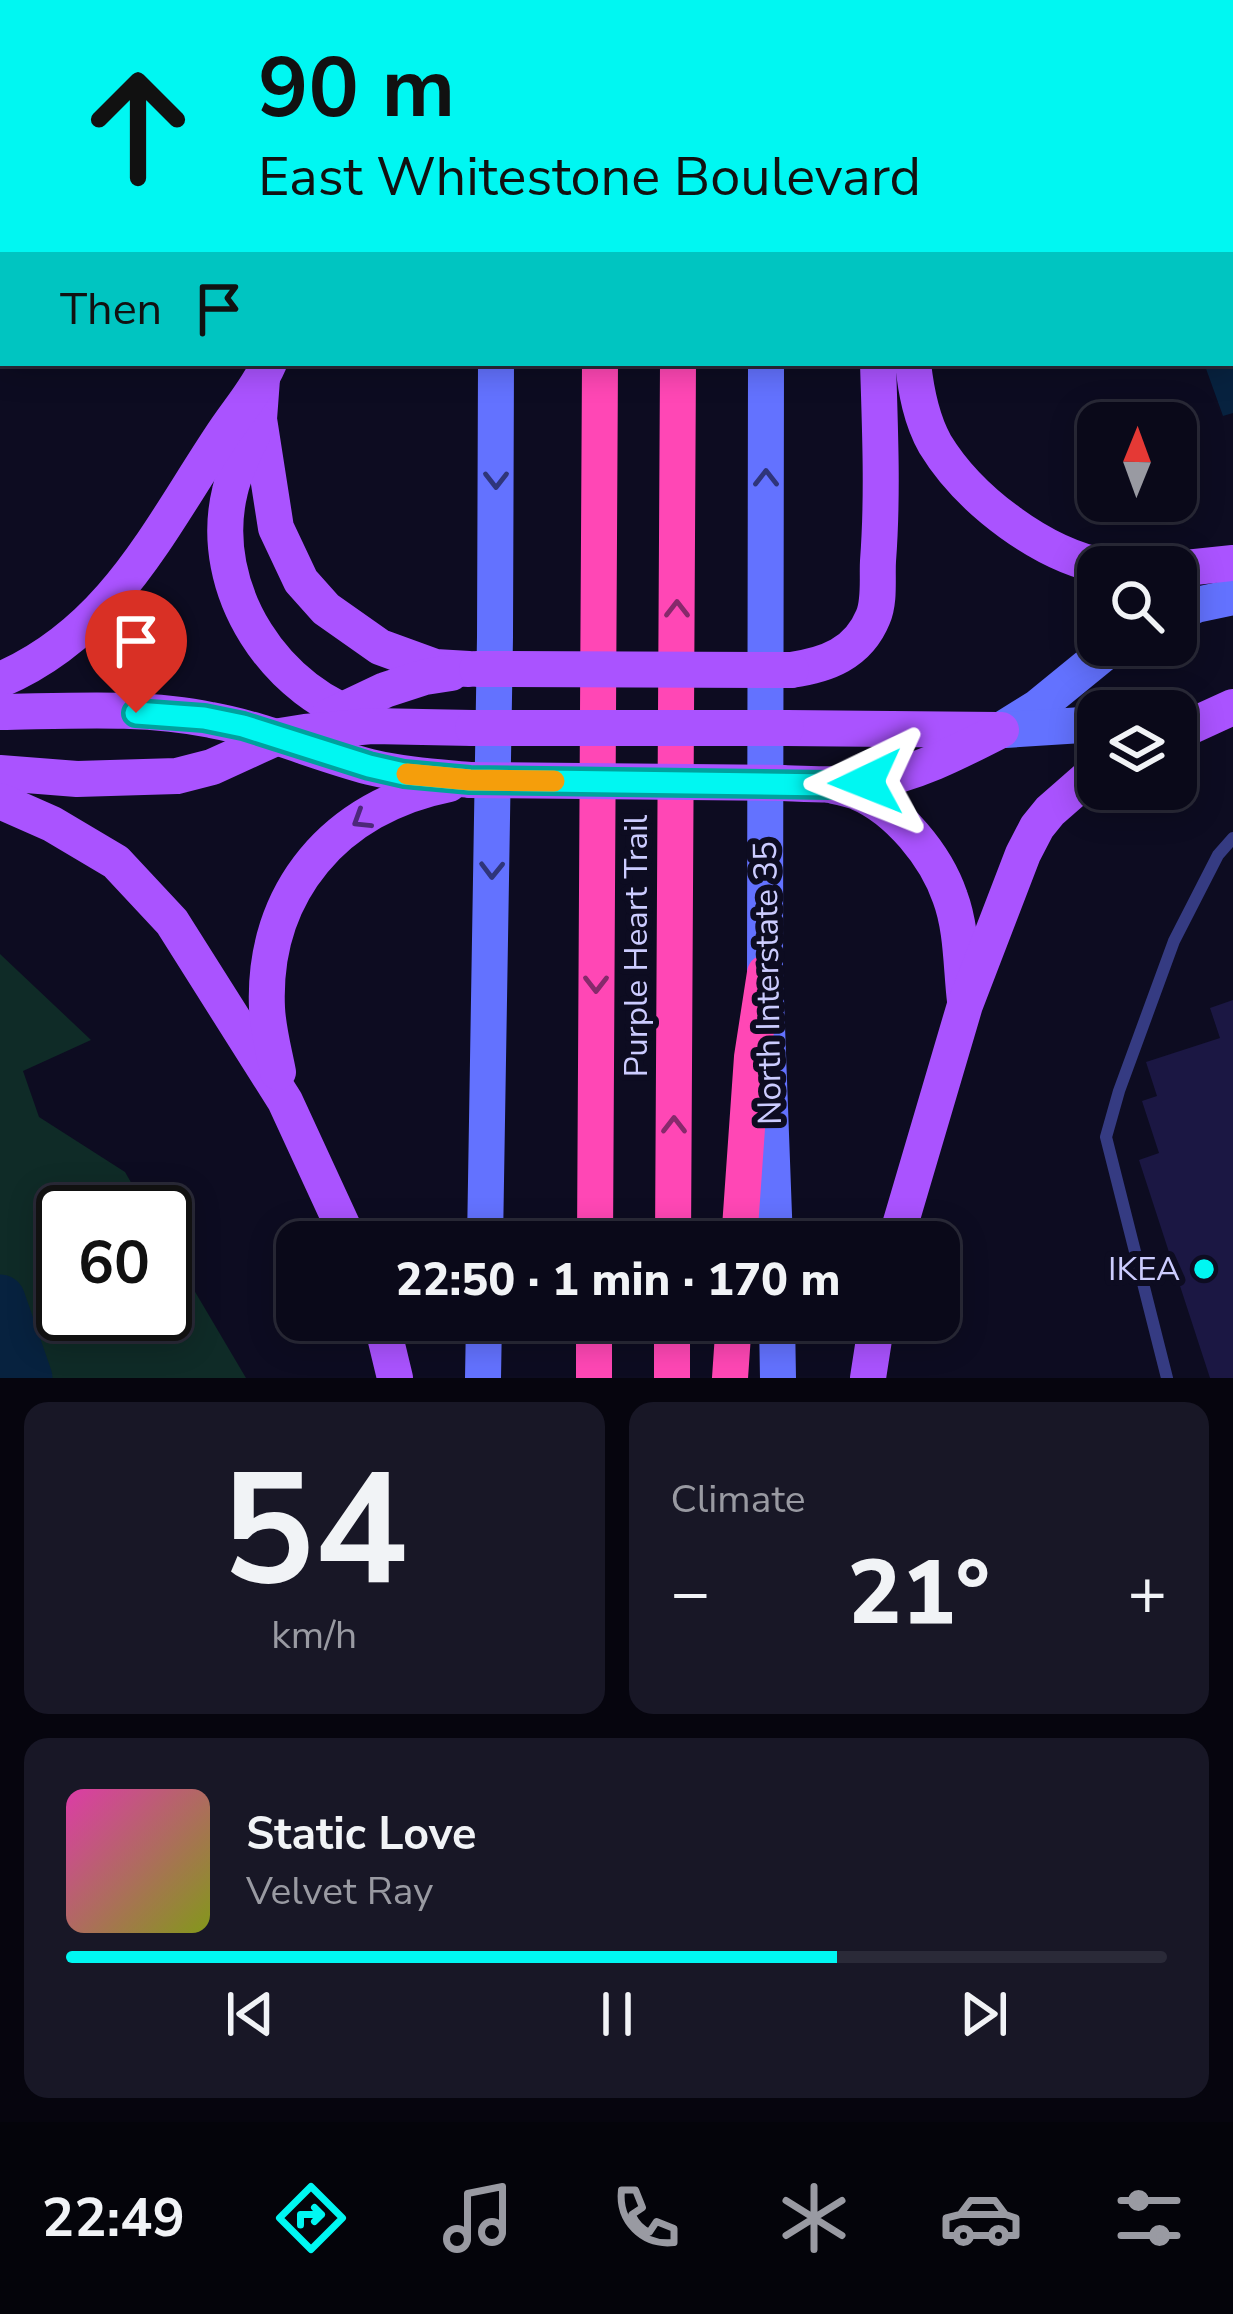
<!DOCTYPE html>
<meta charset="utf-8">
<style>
:root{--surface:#0a0919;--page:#181726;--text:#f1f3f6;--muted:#999aa2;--line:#2a2a38;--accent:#00f7f2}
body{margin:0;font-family:"Nunito Sans",sans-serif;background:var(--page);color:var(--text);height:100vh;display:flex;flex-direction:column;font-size:45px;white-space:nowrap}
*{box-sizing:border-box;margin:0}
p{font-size:39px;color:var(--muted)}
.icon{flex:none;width:66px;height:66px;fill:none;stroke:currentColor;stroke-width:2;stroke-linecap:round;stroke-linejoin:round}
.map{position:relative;height:1378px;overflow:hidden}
.panel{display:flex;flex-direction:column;gap:24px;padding:24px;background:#06050e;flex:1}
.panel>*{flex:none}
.banner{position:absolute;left:0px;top:0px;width:1233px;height:366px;box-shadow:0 6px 30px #0003,0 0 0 3px var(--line);background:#00f7f2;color:#111;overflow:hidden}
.needle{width:78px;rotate:1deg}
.buttons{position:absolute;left:1077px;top:402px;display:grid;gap:24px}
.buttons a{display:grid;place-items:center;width:120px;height:120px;border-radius:24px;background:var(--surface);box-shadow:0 6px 30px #0003,0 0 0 3px var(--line);font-size:60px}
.speed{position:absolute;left:36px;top:1185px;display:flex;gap:24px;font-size:60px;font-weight:700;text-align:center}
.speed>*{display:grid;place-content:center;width:156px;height:156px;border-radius:50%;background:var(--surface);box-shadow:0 6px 30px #0003,0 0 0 3px var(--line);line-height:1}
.speed .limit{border:6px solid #111;border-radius:18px;background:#fff;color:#111}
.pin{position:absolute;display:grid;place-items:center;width:102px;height:102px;color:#fff;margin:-123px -51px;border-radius:50% 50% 50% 0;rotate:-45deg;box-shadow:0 0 12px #0007}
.pin .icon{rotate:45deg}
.me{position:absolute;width:132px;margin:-66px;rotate:268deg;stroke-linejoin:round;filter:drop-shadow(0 0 9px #0008)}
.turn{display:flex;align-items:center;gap:42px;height:252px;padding:0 60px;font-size:54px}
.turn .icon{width:156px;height:156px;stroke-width:2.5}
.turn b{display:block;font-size:84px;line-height:102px}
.then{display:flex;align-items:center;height:114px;padding:0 60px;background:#0003;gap:24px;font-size:45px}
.big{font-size:90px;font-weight:800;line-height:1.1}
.panel .tile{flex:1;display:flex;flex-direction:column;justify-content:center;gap:18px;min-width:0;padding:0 42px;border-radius:24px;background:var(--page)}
.panel .dial{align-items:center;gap:0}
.dial b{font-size:156px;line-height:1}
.song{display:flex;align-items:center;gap:36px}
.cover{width:144px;height:144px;border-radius:18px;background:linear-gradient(135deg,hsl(320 70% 55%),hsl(70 70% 35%))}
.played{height:12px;border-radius:6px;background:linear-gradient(90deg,var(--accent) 70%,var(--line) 70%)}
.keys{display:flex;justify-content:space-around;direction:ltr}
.heat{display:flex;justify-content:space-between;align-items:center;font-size:66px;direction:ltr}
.panel .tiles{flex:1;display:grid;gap:24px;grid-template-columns:1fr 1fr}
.tile:last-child{grid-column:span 2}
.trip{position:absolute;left:276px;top:1221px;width:684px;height:120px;border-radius:24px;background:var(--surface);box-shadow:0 6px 30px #0003,0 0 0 3px var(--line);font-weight:800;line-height:120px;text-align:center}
.tab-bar{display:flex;height:192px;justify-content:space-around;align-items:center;background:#04040a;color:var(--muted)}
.tab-bar .icon{width:84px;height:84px}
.tab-bar .active{color:var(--accent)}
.tab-bar b{font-size:54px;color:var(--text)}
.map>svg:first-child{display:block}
.green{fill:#0f2b27}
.water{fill:#07223f}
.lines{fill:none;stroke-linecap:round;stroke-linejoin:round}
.river{stroke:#07223f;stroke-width:51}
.building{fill:#1b1743}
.lane{stroke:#353b82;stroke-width:12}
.secondary{stroke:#6372ff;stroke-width:36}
.primary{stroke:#aa53ff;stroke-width:36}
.highway{stroke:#ff47b5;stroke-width:36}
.primary-bridge{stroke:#aa53ff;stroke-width:36}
.oneway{stroke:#2f357a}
.oneway2{stroke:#862a6b}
.oneway3{stroke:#4c287a}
.route-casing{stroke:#00a19d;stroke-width:30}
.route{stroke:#00f7f2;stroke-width:21}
.slow{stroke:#f59e0b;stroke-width:21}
.poi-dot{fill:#00f7f2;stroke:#0d0c21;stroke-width:4.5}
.labels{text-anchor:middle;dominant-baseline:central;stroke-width:12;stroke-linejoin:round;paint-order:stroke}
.street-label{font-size:33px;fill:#ccf;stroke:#0d0c21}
.poi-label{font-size:33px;fill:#ccf;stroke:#0d0c21;text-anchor:end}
</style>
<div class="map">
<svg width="1233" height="1378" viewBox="0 0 1233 1378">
<rect width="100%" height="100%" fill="#0d0c21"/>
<g class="green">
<path d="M0 0H309L308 3H3V351L0 355Z"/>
<path d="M0 954 91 1040 23 1071 39 1117 125 1172 148 1212H63V1314H165V1241L246 1378H0Z"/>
</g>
<path class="water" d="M1233 55V413L1223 416 1204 363H1230V56Z"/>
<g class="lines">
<path class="river" d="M0 1300 27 1378"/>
</g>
<path class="building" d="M1233 1000V1378H1210L1139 1160 1159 1153 1142 1101 1157 1096 1146 1062 1220 1038 1210 1008Z"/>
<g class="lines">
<path class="lane" d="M1167 1378 1106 1137 1119 1091 1174 941 1218 855 1233 838"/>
<g class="secondary">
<path d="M500 3V0"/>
<path d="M767 3V0"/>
<path d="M766 363 765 973 775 1242"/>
<path d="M1176 614 1196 605 1233 597"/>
<path d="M1001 730 1038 707 1114 645"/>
<path d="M1005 730 1098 724"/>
<path d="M485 1242 495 637 496 363"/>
<path d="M777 1320 778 1378"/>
<path d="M483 1378 484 1320"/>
</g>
<g class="primary">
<path d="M864 0V3"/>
<path d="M395 3 396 0"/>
<path d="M913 363C916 391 921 419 935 444 969 500 1043 556 1107 567"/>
<path d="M262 379 259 419 276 528 301 581 326 609 380 647 435 667 469 669"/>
<path d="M258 423C248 445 235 468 230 491 206 589 276 696 371 721"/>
<path d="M1176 569 1233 563"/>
<path d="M791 670C826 665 858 654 873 617 880 601 877 578 878 561 883 495 880 429 878 363"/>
<path d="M0 680C110 633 157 534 219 440 235 414 257 391 269 363"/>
<path d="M0 712C69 711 144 706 211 720 266 730 316 753 370 767 403 775 437 777 470 780"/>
<path d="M328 717 385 690 425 677 451 673"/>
<path d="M786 728 998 730"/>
<path d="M1176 733 1233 707"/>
<path d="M0 773 77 779 177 776 212 767 280 736 305 732 372 726 473 728"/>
<path d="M782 783C810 784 839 786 868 782 916 774 958 752 1001 730"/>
<path d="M830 785C839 787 849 789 857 792 898 809 936 856 950 897 962 929 961 967 965 1001"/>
<path d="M0 801 52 824 116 862 172 922 285 1101 350 1242"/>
<path d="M278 1072C274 1051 268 1030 267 1008 262 892 336 806 449 784"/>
<path d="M895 1242 965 1005 1023 854 1037 827 1050 811 1098 769"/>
<path d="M381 1320 395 1378"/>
<path d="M868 1378 877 1320"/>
</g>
<g class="highway">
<path d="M602 3V0"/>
<path d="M681 3V0"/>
<path d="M595 1242 600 363"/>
<path d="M673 1242 678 363"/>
<path d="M739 1242 752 1057 765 973"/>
<path d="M594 1378V1320"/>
<path d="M672 1378V1320"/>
<path d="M730 1378 734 1320"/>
</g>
<g class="primary-bridge">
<path d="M477 669 791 670"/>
<path d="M473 728H786"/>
<path d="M470 780 782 783"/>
</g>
</g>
<defs><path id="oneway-chevron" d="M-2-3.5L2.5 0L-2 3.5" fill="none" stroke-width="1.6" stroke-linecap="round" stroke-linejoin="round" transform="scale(3)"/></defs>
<g class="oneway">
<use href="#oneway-chevron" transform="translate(766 478) rotate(-90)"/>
<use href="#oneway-chevron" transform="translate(496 480) rotate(90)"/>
<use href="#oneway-chevron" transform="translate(492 870) rotate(91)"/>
</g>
<g class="oneway2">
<use href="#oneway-chevron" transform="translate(677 609) rotate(-90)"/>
<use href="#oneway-chevron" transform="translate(596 984) rotate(90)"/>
<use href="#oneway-chevron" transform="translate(674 1125) rotate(-90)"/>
</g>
<use class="oneway3" href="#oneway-chevron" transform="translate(361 820) rotate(148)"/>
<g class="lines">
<defs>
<path id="route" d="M136 713 204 718 243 726 369 766 404 774 470 780 830 785 866 782"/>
</defs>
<use href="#route" class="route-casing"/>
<use href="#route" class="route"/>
<path class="slow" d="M407 774 470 780 554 781"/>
</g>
<circle class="poi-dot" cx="1204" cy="1269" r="12"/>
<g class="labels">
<g class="street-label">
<text transform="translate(636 946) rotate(-90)">Purple Heart Trail</text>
<text transform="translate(768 983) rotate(-91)">North Interstate 35</text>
</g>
<g class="poi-label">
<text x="1180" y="1269">IKEA</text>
</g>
</g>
</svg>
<div class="buttons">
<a><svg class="needle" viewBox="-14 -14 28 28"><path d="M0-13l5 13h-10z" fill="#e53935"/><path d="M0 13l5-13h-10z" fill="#999aa2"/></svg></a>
<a><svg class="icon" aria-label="search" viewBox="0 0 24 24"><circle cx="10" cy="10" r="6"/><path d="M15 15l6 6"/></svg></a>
<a><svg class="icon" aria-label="layers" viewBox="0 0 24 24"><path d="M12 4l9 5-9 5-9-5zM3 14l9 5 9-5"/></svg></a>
</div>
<div class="speed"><div class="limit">60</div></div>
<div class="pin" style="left:136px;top:713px;background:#d93025"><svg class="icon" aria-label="arrive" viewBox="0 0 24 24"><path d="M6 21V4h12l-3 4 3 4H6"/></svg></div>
<svg class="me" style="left:866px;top:782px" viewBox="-20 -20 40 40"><path d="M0-17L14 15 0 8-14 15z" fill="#00f7f2" stroke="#fff" stroke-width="4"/></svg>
<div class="trip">22:50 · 1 min · 170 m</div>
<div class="banner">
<div class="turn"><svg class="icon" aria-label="ahead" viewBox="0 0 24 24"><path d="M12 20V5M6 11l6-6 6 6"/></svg><div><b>90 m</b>East Whitestone Boulevard</div></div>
<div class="then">Then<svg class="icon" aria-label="arrive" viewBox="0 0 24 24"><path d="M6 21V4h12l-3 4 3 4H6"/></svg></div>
</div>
</div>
<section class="panel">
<div class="tiles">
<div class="tile dial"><b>54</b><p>km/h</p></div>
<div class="tile"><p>Climate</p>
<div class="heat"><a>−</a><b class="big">21°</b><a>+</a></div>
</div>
<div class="tile">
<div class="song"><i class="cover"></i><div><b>Static Love</b><p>Velvet Ray</p></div></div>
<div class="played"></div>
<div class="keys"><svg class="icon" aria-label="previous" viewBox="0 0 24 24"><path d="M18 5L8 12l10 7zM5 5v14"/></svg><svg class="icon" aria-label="pause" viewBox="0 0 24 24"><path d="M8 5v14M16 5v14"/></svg><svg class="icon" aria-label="next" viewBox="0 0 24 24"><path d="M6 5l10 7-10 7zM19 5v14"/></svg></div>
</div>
</div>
</section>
<nav class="tab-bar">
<b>22:49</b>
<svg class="icon active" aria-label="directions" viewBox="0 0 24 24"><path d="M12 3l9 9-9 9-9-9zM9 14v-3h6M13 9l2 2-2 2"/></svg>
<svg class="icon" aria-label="music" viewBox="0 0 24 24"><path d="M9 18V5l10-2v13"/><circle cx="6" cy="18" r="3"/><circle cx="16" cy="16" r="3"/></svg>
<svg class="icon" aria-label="phone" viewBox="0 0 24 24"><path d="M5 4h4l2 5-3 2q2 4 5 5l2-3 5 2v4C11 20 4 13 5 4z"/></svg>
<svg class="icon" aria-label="climate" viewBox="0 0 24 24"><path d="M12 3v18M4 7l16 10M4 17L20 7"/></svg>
<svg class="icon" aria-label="car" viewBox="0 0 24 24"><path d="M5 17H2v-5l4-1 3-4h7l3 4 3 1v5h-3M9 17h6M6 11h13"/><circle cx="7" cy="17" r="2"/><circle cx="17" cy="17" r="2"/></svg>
<svg class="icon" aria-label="filters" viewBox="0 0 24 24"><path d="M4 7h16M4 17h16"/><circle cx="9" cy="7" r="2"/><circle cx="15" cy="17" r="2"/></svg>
</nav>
